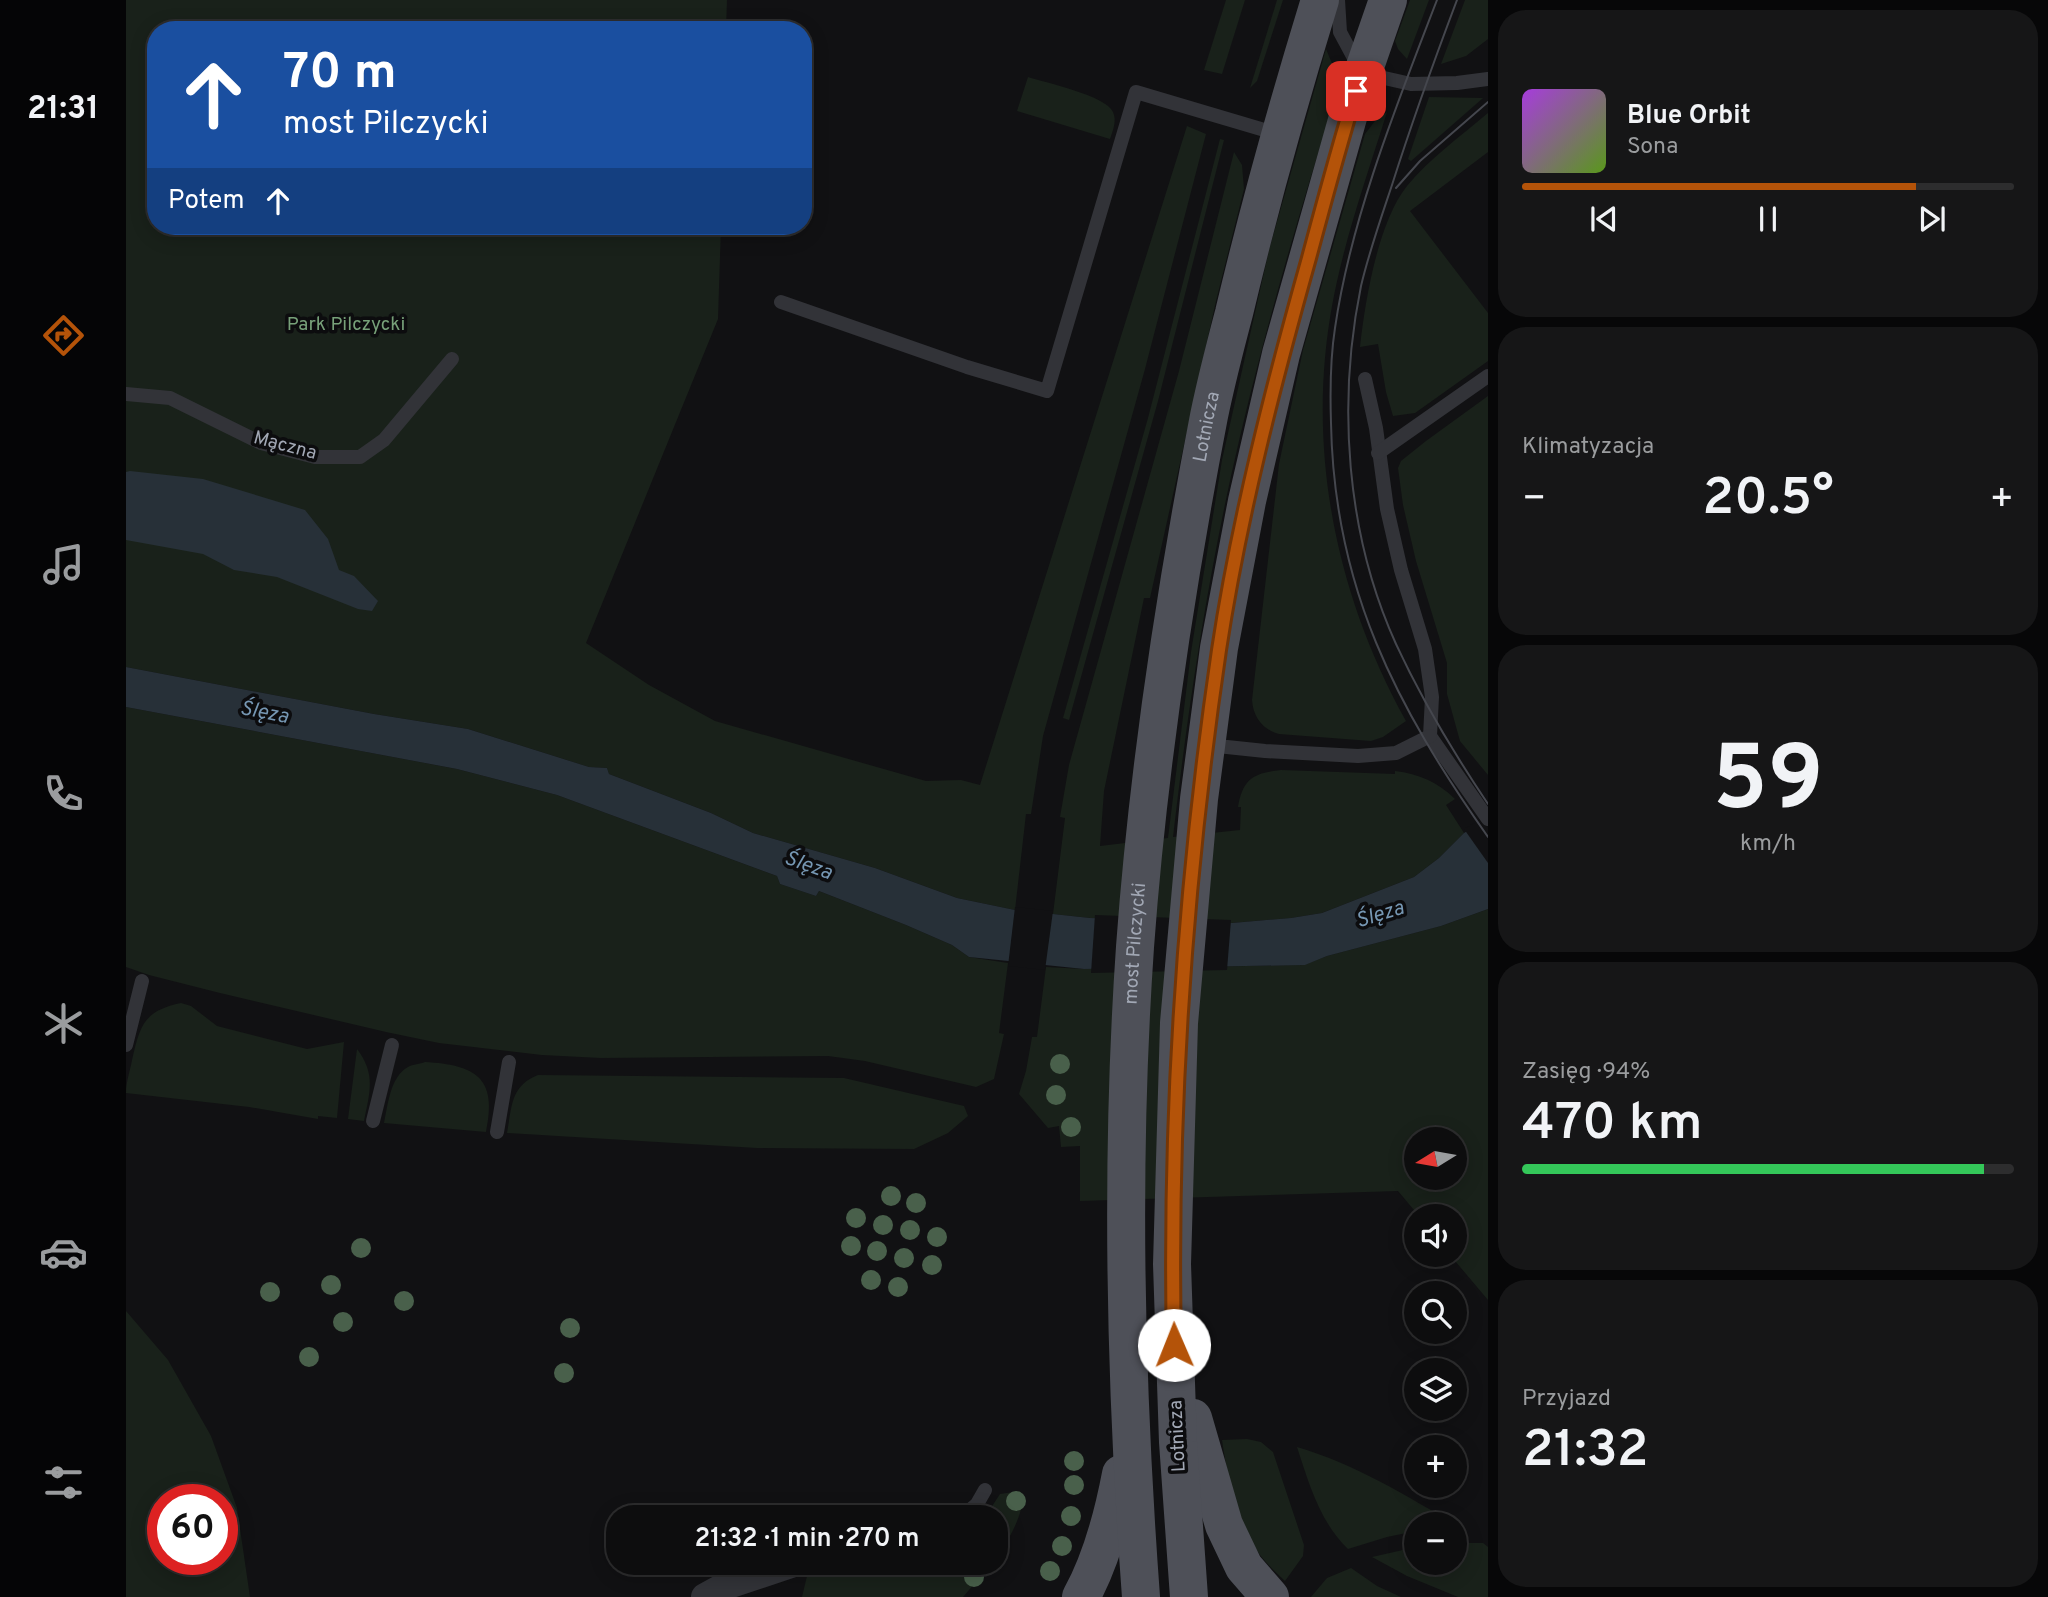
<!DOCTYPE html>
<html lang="pl">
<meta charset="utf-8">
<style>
:root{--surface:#0d0d0e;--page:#161617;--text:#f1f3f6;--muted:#9a9c9e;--line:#2d2d2e;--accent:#b45309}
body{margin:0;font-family:Overpass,sans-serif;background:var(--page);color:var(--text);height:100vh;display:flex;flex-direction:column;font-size:26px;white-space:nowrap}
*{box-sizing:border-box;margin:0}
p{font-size:23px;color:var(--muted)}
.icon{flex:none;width:38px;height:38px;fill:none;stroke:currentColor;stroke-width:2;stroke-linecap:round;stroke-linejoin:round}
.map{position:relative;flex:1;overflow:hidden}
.details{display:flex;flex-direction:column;gap:10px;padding:10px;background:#070708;width:560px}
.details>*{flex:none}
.banner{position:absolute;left:21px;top:21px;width:665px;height:214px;border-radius:28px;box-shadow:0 4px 18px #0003,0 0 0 2px var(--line);background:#1a4fa0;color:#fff;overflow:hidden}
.needle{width:46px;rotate:259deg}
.controls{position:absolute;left:1278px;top:1127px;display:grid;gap:14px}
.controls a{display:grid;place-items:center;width:63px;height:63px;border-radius:50%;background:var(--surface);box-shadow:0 4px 18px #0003,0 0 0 2px var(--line);font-size:35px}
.speed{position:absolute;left:21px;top:1484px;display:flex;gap:14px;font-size:35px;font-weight:700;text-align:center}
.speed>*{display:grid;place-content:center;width:91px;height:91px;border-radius:50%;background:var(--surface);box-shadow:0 4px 18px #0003,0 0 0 2px var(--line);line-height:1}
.speed .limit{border:10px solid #d22;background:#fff;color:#111}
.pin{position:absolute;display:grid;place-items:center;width:60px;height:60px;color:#fff;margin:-30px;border-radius:14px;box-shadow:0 4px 10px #0006}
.me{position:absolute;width:77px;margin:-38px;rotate:359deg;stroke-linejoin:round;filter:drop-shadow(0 0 5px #0008)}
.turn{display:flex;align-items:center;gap:24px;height:147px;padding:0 21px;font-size:32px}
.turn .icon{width:91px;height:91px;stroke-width:2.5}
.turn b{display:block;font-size:49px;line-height:60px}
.then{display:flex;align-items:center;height:66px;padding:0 21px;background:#0003;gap:14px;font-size:26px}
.big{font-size:52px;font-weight:600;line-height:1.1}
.details .widget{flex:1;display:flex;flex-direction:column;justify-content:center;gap:10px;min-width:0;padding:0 24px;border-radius:28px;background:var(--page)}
.details .dial{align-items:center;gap:0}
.dial b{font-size:91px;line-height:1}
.song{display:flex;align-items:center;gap:21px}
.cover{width:84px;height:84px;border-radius:10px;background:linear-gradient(135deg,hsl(280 70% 55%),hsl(90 70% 35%))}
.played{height:7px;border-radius:4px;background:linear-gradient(90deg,var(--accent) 80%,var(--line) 80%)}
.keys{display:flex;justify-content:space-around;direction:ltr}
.heat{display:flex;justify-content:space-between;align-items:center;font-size:38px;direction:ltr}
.charge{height:10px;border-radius:5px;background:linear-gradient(90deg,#34c759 94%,var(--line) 0)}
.trip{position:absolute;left:480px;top:1505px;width:402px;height:70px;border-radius:28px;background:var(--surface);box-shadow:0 4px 18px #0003,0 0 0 2px var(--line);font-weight:600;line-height:70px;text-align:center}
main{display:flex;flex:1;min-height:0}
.tabs{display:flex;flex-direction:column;width:126px;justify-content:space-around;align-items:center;background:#050506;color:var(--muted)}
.tabs .icon{width:49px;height:49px}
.tabs .on{color:var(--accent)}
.tabs b{font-size:32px;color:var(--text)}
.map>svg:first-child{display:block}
.green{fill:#19211a;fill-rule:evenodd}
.water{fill:#273038}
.pier{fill:#111113}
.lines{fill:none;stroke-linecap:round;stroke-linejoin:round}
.lane{stroke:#323338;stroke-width:14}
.street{stroke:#323338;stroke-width:28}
.primary{stroke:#4e5058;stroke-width:38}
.tram{stroke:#45474e;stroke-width:2}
.tree{fill:#49604b}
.route-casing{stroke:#753606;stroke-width:18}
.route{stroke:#b45309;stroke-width:12}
.labels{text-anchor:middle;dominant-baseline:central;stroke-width:7;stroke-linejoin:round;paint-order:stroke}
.park-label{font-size:19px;fill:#77a179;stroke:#0c0c0e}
.street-label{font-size:19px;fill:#a2a8b5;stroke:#0c0c0e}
.water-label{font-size:21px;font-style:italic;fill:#7697b3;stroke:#0c0c0e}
</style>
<main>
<nav class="tabs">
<b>21:31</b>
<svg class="icon on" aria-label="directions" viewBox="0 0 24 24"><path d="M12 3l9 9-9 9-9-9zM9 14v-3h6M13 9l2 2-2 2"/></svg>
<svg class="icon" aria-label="music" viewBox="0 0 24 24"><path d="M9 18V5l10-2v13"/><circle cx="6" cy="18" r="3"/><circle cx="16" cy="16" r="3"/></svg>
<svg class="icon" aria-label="phone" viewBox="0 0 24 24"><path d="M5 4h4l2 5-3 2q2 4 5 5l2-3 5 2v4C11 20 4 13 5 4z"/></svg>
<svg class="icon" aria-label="climate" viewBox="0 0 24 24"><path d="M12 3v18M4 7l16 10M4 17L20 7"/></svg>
<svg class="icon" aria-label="car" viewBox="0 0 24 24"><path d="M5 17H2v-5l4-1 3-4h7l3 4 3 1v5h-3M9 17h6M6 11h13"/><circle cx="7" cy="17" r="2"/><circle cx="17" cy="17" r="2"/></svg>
<svg class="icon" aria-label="filters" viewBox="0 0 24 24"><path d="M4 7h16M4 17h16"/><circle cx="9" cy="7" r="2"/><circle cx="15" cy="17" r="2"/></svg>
</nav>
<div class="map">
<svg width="1362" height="1597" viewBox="0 0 1362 1597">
<rect width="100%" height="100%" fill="#111113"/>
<g class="green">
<path d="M0 0H601L600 30H30V226H595L592 319 460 643 523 685 589 721 800 781 835 780 854 785 1061 126 1080 134 1019 369 917 736 905 814H900L889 910 831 898 749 868 627 833 585 813 483 774 481 768 463 767 342 729 248 714 0 667Z"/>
<path d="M1100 0H1119L1096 74 1078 70Z"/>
<path d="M1151 0H1157L1131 81 1124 88Z"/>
<path d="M1284 0H1303L1281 59 1272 49 1269 41Z"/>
<path d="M1339 0H1362V39L1340 56 1315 64Z"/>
<path d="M1200 49 1210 73 1208 102C1169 226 1133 350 1105 476 1079 595 1061 716 1047 837L1114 830 1115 807H1112C1117 778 1128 773 1155 770L1269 774V771C1293 774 1312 782 1329 799L1320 805 1338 833 1313 858 1288 877 1196 913 1165 918 1106 923 964 918 927 914 939 818 934 817 943 765 1053 371 1108 152 1116 165 1118 189 1090 301 1024 598H1018L978 791 974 846 1042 838 1065 652 1096 460 1143 250Z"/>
<path d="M902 77C920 83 979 95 987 112 991 121 987 130 984 139L891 111Z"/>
<path d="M1303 97 1357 98 1285 161 1282 159Z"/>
<path d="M1261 112C1241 176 1218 240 1206 306 1180 450 1210 595 1280 721L1257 737 1245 741 1153 734C1137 730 1127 717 1126 700L1153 464 1177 350 1239 134 1249 121Z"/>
<path d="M1362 113V152L1284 211 1362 313V361L1289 413 1267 416 1260 392 1252 344 1234 347C1239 301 1252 222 1281 186 1304 158 1335 136 1362 113Z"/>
<path d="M1094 139 1098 140 1032 401 943 720 937 718 1022 418Z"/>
<path d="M1362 396V775L1334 741 1321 694V663L1290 561 1277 505 1272 468 1275 461 1300 441Z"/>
<path d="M0 707 331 769 431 795 651 876 654 884 690 896 693 891 780 925 826 945 843 957 882 963 873 1033 878 1034 868 1079 850 1087 739 1061 702 1056 475 1058 416 1055 313 1043 260 1032 94 993 23 975 0 967Z"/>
<path d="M1362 909V1300L1324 1255H1328V1216H1293L1272 1191 954 1201V1146L935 1147 933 1126 922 1128 893 1094 900 1071 906 1037H911L920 967 958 969 1178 965 1201 956 1315 926ZM1290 1139H1328V1178H1290Z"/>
<path d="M55 1003 65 1006 91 1026 181 1049 218 1042 211 1118 192 1116V1119L123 1107 0 1093C0 1082 4 1071 6 1060 14 1026 17 1011 55 1003Z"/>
<path d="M231 1049C250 1074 244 1092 238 1121L222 1119Z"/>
<path d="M299 1062C349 1065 372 1077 360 1132L258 1123C262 1105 264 1077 282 1067 287 1064 294 1064 299 1062Z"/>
<path d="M412 1075 718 1078 838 1106 842 1116 822 1133 788 1149 631 1148 381 1133C386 1107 384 1086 412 1075Z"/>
<path d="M0 1311 42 1360 85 1436 111 1508 124 1597H0ZM37 1500H96V1559H37Z"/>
<path d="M1121 1439 1135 1442 1147 1452 1178 1545 1177 1556 1159 1581C1149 1571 1137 1561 1130 1549 1111 1518 1101 1476 1096 1440Z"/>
<path d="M1171 1447C1229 1464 1283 1497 1335 1528H1328V1524H1290V1531L1261 1537 1222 1549C1194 1522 1183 1484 1171 1447Z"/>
<path d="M894 1491C903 1508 880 1544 870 1559V1517H859L874 1494Z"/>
<path d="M1328 1543H1357L1362 1547V1597H1332L1281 1576 1246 1557 1290 1547V1563H1328Z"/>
<path d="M721 1563H866L837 1597H676L681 1576Z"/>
<path d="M1225 1568 1251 1586 1275 1597H1185L1201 1578Z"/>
</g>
<g class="water">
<path d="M4 471 77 479 179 510 202 539 213 570 228 576 252 601 246 611 232 609 151 577 108 570 77 554 0 540V472Z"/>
<path d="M0 667 248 714 342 729 463 767 481 768 483 774 585 813 627 833 749 868 831 898 889 910 964 918 1106 923 1165 918 1196 913 1288 877 1313 858 1338 833 1362 819V909L1315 926 1201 956 1179 965 958 969 843 957 826 945 780 925 693 891 690 896 654 884 651 876 431 795 331 769 0 707Z"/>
</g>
<g class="pier">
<path d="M1362 815V863L1338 829Z"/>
<path d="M889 907 927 911 919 970 882 966Z"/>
<path d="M969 915 1105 920 1101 970 965 973Z"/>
</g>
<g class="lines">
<g class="lane">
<path d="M1212 0 1214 32 1236 73 1285 84 1331 83 1362 79"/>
<path d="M655 302 841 367 921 391 1010 92 1152 134"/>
<path d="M1239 379 1250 428 1261 509 1275 570 1299 649 1306 697 1304 736 1362 819"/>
<path d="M0 394 44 398 135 443 189 457H234L258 440 326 359"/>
<path d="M1252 453 1362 376"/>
<path d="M1082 745 1139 751 1232 756 1270 753 1304 736"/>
<path d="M0 1045 16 981"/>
<path d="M247 1121 266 1045"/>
<path d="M371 1132 383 1062"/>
<path d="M836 1517 851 1504 859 1490"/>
</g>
<path class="street" d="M579 1597 599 1586 668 1563"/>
<g class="primary">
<path d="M1067 1418 1098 1525 1118 1567 1144 1597"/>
<path d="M955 1597C976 1559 987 1516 995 1474"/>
<path id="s1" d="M1015 1597C999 1381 994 1164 1009 947 1022 769 1049 591 1083 416 1090 382 1099 347 1108 313 1133 208 1162 104 1194 0"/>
<path d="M1063 1597 1052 1442 1046 1264 1053 1023 1073 799 1093 648 1121 501 1155 354 1224 110 1262 0"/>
</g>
<g class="tram">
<path d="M1311 0C1271 104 1225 218 1209 328 1204 360 1204 392 1205 423 1208 588 1270 706 1362 837"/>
<path d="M1331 0C1308 61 1286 122 1266 185 1255 218 1243 252 1235 286 1211 403 1220 534 1270 644 1296 700 1327 752 1362 804"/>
<path d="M1270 188 1294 161 1362 102"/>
</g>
</g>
<g class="tree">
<circle cx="934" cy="1064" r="10"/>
<circle cx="930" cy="1095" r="10"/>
<circle cx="945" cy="1127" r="10"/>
<circle cx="765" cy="1196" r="10"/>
<circle cx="790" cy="1203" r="10"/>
<circle cx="730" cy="1218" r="10"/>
<circle cx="757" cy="1225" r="10"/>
<circle cx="784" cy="1230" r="10"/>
<circle cx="811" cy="1237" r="10"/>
<circle cx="725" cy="1246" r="10"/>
<circle cx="235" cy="1248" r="10"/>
<circle cx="751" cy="1251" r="10"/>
<circle cx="778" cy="1258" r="10"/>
<circle cx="806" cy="1265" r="10"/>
<circle cx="745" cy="1280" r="10"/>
<circle cx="205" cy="1285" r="10"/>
<circle cx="772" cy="1287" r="10"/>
<circle cx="144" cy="1292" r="10"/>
<circle cx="278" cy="1301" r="10"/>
<circle cx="217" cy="1322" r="10"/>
<circle cx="444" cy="1328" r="10"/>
<circle cx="183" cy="1357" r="10"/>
<circle cx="438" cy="1373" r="10"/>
<circle cx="948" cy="1461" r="10"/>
<circle cx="948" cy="1485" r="10"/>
<circle cx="890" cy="1501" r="10"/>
<circle cx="945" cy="1516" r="10"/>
<circle cx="936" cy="1546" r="10"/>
<circle cx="924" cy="1571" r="10"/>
<circle cx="848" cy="1577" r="10"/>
</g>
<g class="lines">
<defs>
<path id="route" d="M1048 1345C1043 1113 1059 881 1093 650 1113 518 1147 386 1183 258 1198 202 1213 146 1230 91"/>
</defs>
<use href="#route" class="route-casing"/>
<use href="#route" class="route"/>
</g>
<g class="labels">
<g class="park-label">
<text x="220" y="325">Park Pilczycki</text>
</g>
<g class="street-label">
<text stroke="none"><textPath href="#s1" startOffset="1176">Lotnicza</textPath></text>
<text transform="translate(159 446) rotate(15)">Mączna</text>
<text stroke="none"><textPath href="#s1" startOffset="654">most Pilczycki</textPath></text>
<text transform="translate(1052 1436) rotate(-93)">Lotnicza</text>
</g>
<g class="water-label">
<text transform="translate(138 713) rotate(11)">Ślęza</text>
<text transform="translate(682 866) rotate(20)">Ślęza</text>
<text transform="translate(1254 915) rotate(-17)">Ślęza</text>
</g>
</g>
</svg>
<div class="controls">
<a><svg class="needle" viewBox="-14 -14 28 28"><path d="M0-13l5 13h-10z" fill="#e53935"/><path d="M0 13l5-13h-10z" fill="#9a9c9e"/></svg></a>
<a><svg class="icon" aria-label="sound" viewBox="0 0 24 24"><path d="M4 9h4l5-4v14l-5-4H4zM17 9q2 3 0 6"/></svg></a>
<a><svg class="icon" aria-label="search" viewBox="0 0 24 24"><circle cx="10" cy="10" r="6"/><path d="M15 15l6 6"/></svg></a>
<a><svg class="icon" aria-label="layers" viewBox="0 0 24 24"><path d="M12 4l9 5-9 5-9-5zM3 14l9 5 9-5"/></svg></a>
<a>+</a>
<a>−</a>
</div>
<div class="speed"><div class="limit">60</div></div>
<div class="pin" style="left:1230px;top:91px;background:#d93025"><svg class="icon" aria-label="arrive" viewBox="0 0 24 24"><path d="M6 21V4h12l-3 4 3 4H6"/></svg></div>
<svg class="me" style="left:1048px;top:1345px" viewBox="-20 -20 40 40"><circle r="19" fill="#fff"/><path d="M0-13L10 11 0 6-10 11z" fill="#b45309"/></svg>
<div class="trip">21:32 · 1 min · 270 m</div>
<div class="banner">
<div class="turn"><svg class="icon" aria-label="ahead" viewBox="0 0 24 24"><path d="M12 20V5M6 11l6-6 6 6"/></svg><div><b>70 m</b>most Pilczycki</div></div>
<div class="then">Potem<svg class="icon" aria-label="ahead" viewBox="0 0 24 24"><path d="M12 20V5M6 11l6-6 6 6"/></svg></div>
</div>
</div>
<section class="details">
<div class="widget">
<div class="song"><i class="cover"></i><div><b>Blue Orbit</b><p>Sona</p></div></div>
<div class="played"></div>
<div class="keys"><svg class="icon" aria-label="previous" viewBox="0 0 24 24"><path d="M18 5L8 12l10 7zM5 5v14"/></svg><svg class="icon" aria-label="pause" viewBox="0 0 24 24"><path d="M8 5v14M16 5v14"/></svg><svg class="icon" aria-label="next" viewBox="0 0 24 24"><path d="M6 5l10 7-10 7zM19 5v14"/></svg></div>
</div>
<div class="widget"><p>Klimatyzacja</p>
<div class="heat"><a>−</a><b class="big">20.5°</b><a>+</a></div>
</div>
<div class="widget dial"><b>59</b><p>km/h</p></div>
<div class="widget"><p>Zasięg · 94%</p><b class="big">470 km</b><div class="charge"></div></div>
<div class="widget"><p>Przyjazd</p><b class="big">21:32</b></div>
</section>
</main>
